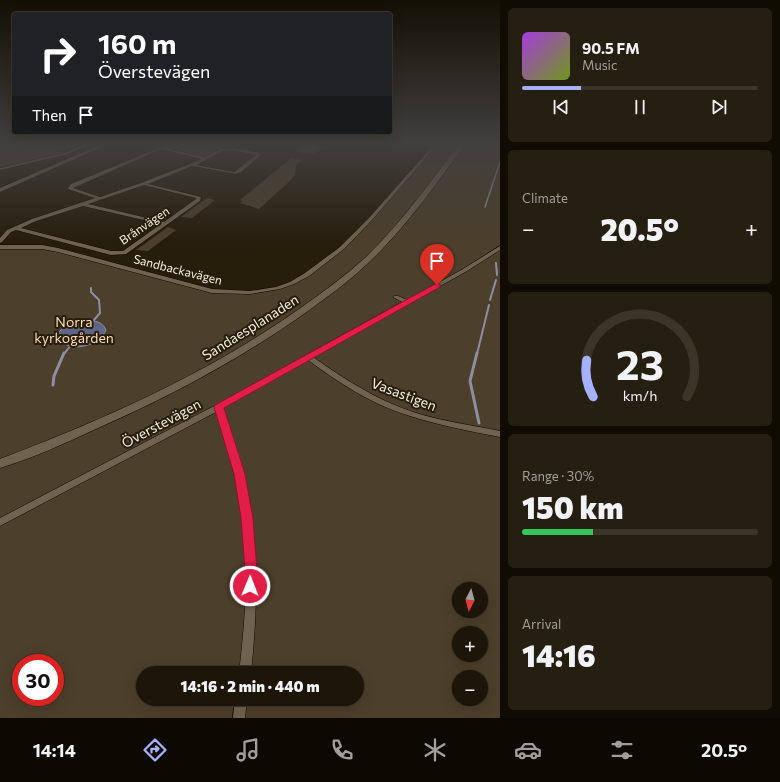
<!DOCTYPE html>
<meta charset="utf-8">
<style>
:root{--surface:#1d1608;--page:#251f12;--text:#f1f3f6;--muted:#a09f9c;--line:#3b3529;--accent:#a6b1fc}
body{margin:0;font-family:Commissioner,sans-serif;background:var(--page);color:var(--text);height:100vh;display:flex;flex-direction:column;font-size:15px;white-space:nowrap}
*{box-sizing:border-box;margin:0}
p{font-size:13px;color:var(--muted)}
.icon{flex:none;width:22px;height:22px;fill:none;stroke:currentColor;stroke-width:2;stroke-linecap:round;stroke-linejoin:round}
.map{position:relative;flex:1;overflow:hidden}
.side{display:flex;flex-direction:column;gap:8px;padding:8px;background:#100c04;width:280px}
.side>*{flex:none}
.banner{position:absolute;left:12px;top:12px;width:380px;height:122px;border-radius:4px;box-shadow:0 4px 16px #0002,0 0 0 1px var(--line);background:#202124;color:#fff;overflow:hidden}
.needle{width:26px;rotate:186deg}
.fabs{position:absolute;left:452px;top:582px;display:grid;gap:8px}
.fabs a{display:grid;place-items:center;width:36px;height:36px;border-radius:50%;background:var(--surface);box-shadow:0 4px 16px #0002,0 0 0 1px var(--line);font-size:20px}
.speed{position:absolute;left:12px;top:654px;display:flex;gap:8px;font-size:20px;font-weight:700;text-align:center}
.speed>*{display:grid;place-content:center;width:52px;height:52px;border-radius:50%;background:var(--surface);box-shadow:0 4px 16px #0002,0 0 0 1px var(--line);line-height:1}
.speed .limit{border:6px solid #d22;background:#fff;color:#111}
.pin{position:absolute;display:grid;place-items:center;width:34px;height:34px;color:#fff;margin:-41px -17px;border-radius:50% 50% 50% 0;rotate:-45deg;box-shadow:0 0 4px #0007}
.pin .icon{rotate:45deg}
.me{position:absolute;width:44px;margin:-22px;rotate:1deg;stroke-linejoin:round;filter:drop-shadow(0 0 3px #0008)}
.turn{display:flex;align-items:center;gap:14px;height:84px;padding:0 20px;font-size:18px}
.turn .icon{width:52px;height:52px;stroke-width:2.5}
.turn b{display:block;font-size:28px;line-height:34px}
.then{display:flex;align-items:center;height:38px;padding:0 20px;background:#0003;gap:8px;font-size:15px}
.big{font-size:30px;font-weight:800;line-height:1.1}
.side .widget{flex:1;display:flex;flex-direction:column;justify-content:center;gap:6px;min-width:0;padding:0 14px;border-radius:6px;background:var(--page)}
.side .dial{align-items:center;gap:0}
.dial svg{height:104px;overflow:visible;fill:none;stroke:var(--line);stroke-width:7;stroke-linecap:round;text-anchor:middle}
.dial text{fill:var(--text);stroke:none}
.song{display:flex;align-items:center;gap:12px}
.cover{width:48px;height:48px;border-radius:6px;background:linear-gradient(135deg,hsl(280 70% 55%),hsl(80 70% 35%))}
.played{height:4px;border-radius:2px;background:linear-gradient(90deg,var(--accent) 25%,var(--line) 25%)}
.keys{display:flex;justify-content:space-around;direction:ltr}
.heat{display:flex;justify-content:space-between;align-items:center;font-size:22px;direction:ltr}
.charge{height:6px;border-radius:3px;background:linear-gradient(90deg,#34c759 30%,var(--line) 0)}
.trip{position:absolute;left:136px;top:666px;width:228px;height:40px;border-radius:20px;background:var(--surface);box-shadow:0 4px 16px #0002,0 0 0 1px var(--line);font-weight:800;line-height:40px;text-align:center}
.tabs{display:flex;height:64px;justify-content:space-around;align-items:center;background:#0c0903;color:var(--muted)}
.tabs .icon{width:28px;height:28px}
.tabs .selected{color:var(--accent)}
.tabs b{font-size:18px;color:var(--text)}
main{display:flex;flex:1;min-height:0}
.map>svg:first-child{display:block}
.green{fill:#4c3f2b;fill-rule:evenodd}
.water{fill:#5f6586;stroke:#8c8ea2}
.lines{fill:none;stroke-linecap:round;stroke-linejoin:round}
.stream-far2{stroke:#8c8ea2;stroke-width:1.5}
.stream-far1{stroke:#8c8ea2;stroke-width:2}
.stream{stroke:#8c8ea2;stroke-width:3}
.minor-casing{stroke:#100700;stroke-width:1}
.tertiary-casing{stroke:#100700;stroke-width:1}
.secondary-casing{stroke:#100700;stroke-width:1}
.minor{fill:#6f624f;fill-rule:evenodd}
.tertiary{fill:#6f624f;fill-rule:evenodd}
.secondary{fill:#6f624f;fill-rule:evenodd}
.route{fill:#e11d48;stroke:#92132f}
.labels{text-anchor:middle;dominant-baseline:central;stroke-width:4;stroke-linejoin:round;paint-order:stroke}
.far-street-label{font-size:12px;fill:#f5eee3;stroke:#271d0b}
.park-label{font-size:14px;fill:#fcdfb2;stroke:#271d0b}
.street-label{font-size:14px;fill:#f5eee3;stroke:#271d0b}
</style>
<main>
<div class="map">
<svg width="500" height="718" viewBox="0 0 500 718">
<rect width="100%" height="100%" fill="#271d0b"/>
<g class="green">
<path d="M0 143H84L51 156 0 167Z"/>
<path d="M154 143H229L227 145V149L204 158 165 148Z"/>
<path d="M307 143 327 144 314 154 296 151Z"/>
<path d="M437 143H500V718H0V247H42L212 291 252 293 289 285 346 244ZM459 589H481V611H459ZM459 633H481V655H459ZM21 663H55V697H21ZM143 673H357V699H143ZM459 677H481V699H459Z"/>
<path d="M291 158 302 160 296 165 295 174 291 180 259 209 240 203 243 201 240 200Z"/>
<path d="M207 198 215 200 192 218 181 217Z"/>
<path d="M168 227 176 230 148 251 136 250Z"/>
</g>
<path class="water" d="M86 320C95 321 102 321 106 330 100 344 75 353 62 342 48 329 78 321 86 320Z"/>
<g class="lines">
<path class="stream-far2" d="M485 207 500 162"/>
<g class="stream-far1">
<path d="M496 263 497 275"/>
<path d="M91 288V292L99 300 100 313 94 320"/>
<path d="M490 300 496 280"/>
<path d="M64 354 71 345"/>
<path d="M477 354 489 305"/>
</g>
<g class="stream">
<path d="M477 353 470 381 479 423"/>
<path d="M53 385 54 376 64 353"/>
</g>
<defs>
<g id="minor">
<path d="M85 143H90L69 154 0 170V168L67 152Z"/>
<path d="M435 143H439L372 220 344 249 309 276 294 284 280 289 250 294 212 293 58 252 42 249H0V245H42L58 248 212 289 250 291 276 287 290 282 305 273 340 247 369 218Z"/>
<path d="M161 147 205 157 221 149 231 148 256 152 261 155 241 172 236 174 192 166 148 184 201 197 200 201 126 254 111 255 16 230 11 232 2 242 0 243V238L7 230 32 219 95 198 68 189V188L71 184ZM161 149 201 159 190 164 141 183 100 197 73 188ZM231 150 256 155 237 170 234 172 196 165 223 151ZM144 185 196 198V199L164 222 88 204ZM83 206 161 224 123 251H111L21 228 36 221Z"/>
<path d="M500 246V250L467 271 313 357C344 379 377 400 413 412 441 421 471 425 500 431V437C469 431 437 425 407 415 371 404 339 383 308 360L223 408C232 438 243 468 249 499 259 557 257 615 251 673H239C246 615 250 555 239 497 234 468 224 440 216 412L0 526V518L216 405 402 302 393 297 394 296H398L407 300 463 269Z"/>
<path d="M235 699H247L245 718H233Z"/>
</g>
<path id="tertiary" d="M104 143H111L0 192V188Z"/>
<path id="secondary" d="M460 143H466C435 186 404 230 365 266 347 283 327 297 308 311 242 358 171 396 98 428 66 443 33 458 0 468V459C105 419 207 374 299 309 322 293 345 276 366 257 402 222 430 182 460 143Z"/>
</defs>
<use href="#minor" class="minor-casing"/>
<use href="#tertiary" class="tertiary-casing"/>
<use href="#secondary" class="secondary-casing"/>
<use href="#minor" class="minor"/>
<use href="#tertiary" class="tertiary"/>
<use href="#secondary" class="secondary"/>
</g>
<linearGradient id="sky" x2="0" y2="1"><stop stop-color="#151006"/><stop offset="0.59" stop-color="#41403f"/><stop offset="1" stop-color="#41403f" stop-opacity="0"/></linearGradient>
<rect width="500" height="243" fill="url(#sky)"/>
<path class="route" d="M437 283 440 284V287L224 408 245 474 253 518 257 570V586L255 590 250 591 246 590 244 586 245 570 241 518 234 474 214 407 215 405Z"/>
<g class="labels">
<g class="far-street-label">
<text transform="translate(144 225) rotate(-34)">Brånvägen</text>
<text transform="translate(178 269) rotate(14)">Sandbackavägen</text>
</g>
<g class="park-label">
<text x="74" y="321">Norra<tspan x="74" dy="16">kyrkogården</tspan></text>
</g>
<g class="street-label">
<text transform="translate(250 327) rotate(-32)">Sandaesplanaden</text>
<text transform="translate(404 394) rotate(21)">Vasastigen</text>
<text transform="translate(161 423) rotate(-28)">Överstevägen</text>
</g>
</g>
</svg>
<div class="fabs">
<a><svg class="needle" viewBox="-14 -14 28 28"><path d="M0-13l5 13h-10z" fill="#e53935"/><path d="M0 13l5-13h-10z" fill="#a09f9c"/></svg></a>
<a>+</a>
<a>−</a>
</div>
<div class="speed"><div class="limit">30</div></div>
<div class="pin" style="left:437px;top:285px;background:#d93025"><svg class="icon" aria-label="arrive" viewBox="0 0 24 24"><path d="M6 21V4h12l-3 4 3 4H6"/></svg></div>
<svg class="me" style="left:250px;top:586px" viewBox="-20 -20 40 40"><circle r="17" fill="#e11d48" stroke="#fff" stroke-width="3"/><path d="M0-11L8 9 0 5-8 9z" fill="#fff"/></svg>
<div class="trip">14:16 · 2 min · 440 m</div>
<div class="banner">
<div class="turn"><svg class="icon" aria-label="right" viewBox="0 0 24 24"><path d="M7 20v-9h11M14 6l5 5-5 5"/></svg><div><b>160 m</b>Överstevägen</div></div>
<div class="then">Then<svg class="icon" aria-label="arrive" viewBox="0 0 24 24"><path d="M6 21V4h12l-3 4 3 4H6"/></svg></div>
</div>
</div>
<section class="side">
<div class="widget">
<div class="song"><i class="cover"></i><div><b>90.5 FM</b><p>Music</p></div></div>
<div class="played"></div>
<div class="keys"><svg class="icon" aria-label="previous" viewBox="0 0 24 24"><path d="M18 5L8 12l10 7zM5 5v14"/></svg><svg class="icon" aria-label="pause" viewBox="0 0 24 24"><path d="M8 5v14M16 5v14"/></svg><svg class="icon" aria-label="next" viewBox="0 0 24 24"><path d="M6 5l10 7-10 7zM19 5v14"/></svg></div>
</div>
<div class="widget"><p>Climate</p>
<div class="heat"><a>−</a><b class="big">20.5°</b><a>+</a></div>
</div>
<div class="widget dial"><svg viewBox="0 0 100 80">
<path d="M14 69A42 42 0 1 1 86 69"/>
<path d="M14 69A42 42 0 0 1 9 41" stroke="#a6b1fc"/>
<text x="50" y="56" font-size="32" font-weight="700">23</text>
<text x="50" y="72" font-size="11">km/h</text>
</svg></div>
<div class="widget"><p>Range · 30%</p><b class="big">150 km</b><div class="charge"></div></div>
<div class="widget"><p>Arrival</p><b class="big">14:16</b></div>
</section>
</main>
<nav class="tabs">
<b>14:14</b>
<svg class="icon selected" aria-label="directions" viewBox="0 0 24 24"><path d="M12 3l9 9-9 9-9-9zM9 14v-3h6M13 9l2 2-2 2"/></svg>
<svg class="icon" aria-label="music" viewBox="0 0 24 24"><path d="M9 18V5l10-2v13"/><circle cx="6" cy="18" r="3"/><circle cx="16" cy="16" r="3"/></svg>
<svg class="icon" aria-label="phone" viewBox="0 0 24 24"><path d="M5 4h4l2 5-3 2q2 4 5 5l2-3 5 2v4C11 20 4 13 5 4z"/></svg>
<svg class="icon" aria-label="climate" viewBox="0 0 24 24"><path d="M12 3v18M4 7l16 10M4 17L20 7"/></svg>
<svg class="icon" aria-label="car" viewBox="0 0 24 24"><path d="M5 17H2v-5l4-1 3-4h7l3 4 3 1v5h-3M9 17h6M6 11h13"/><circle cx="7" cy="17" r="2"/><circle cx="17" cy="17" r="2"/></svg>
<svg class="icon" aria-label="filters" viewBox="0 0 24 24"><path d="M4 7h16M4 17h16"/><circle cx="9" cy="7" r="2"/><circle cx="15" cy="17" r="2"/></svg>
<b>20.5°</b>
</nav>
